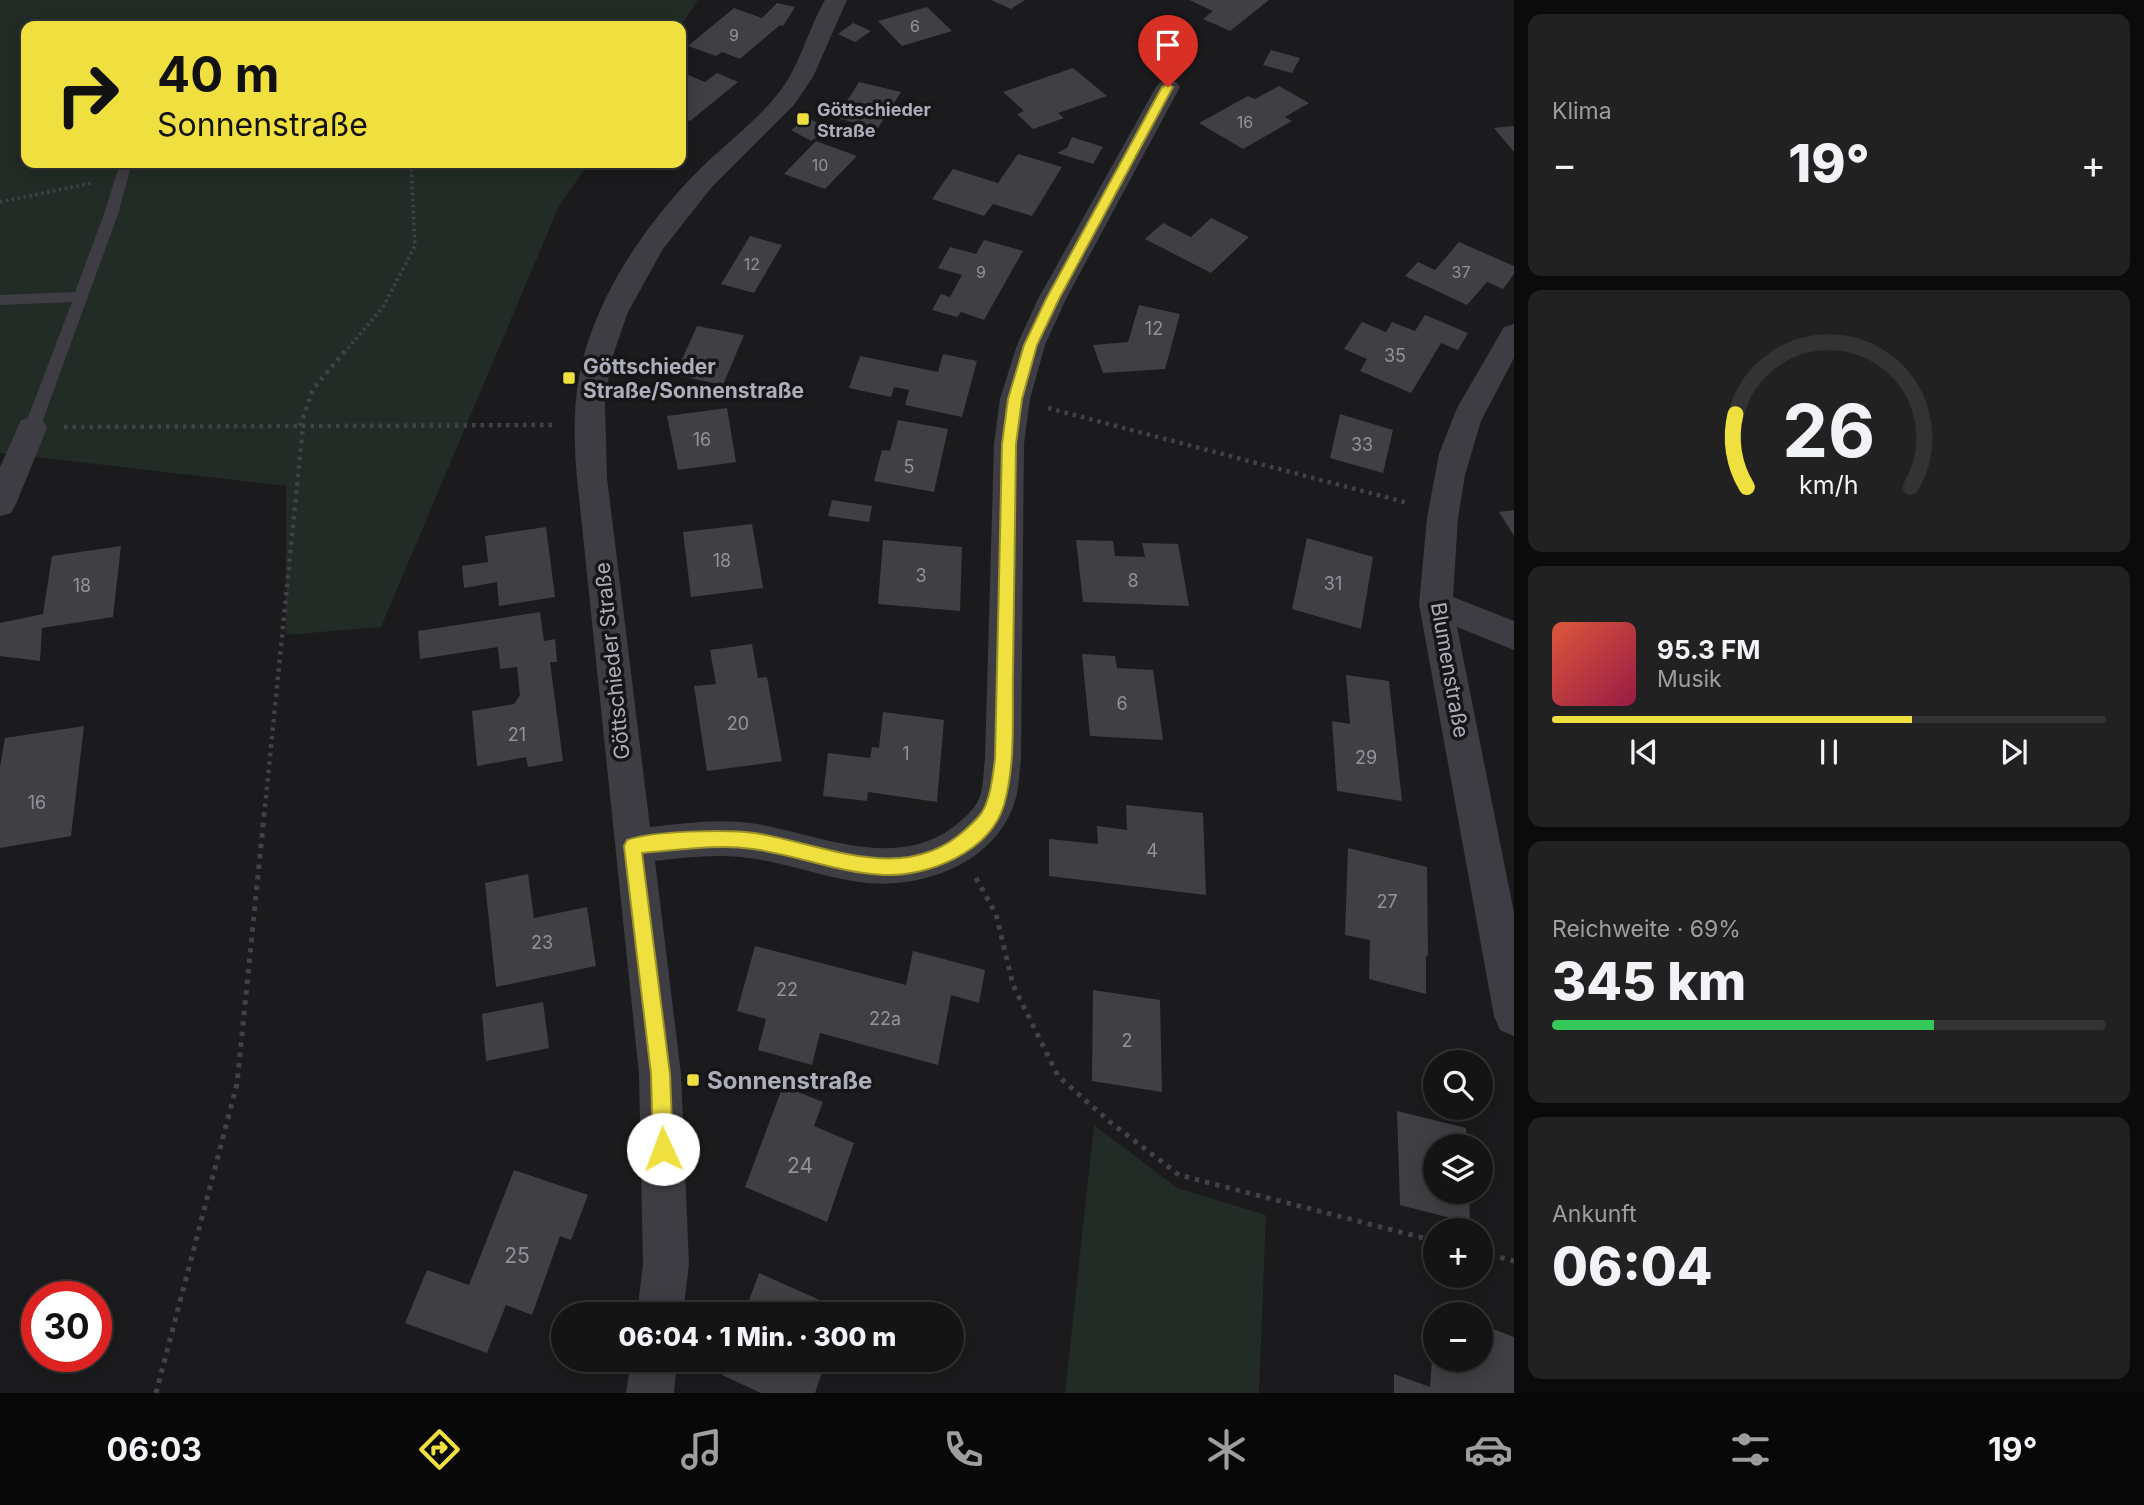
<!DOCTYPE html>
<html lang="de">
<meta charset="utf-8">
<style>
:root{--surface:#141415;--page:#212122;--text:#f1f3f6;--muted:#9d9ea0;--line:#333334;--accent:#efe03f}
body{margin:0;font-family:Inter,sans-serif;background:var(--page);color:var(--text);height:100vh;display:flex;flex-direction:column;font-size:26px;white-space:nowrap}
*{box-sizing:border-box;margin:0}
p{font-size:23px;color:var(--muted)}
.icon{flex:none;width:38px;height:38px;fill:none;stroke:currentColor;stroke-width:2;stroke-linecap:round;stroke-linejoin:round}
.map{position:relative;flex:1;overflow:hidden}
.side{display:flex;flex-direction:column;gap:14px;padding:14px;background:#0b0b0c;width:630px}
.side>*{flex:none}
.hud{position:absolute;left:21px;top:21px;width:665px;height:147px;border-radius:14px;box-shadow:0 4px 18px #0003,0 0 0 2px var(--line);background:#efe03f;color:#111;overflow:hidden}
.buttons{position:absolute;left:1423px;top:1050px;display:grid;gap:14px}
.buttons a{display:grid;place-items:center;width:70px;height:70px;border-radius:50%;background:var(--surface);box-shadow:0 4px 18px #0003,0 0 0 2px var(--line);font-size:35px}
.speed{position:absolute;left:21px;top:1281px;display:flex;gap:14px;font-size:35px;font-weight:700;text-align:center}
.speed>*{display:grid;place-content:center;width:91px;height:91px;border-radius:50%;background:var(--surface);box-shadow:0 4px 18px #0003,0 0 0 2px var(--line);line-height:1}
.speed .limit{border:10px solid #d22;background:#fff;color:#111}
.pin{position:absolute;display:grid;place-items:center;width:60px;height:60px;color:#fff;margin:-72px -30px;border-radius:50% 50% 50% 0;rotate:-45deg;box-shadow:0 0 7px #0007}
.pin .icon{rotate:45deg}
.me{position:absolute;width:77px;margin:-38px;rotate:358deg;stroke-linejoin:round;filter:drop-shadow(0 0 5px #0008)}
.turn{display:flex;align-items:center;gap:24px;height:147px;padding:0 21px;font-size:32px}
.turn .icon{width:91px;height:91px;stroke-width:2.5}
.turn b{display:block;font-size:49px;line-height:60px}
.big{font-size:52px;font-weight:800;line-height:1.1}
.side .widget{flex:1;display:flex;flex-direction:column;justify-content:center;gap:10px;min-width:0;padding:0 24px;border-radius:14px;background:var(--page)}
.side .dial{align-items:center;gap:0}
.dial svg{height:182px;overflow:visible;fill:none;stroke:var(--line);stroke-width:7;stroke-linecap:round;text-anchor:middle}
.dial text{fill:var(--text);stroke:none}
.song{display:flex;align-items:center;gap:21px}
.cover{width:84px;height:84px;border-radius:10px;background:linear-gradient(135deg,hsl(10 70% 55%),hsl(340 70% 35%))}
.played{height:7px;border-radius:4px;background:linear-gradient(90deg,var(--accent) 65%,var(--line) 65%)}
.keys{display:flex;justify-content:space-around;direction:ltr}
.heat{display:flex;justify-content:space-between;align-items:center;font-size:38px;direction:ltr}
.charge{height:10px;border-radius:5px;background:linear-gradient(90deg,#34c759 69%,var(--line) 0)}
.trip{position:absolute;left:551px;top:1302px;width:413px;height:70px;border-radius:35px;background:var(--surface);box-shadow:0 4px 18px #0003,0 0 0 2px var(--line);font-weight:800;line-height:70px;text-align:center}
.dock{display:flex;height:112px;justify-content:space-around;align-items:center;background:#080808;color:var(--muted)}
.dock .icon{width:49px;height:49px}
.dock .active{color:var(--accent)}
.dock b{font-size:32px;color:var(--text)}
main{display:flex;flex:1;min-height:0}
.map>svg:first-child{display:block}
.green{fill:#222b25}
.building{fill:#403f43}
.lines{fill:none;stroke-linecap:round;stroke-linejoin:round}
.path-far2{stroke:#414148;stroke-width:3.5;stroke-dasharray:2.5 3.5;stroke-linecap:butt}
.path-far1{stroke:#414148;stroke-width:4.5;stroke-dasharray:3.5 5;stroke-linecap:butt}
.path{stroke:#414148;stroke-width:5;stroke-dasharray:4.5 6;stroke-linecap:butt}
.lane{fill:#3e3d43;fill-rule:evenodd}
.street{fill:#3e3d43;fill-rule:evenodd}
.route{fill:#efe03f;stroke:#9b9229;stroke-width:2}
.poi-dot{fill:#efe03f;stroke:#161517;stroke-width:2.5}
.labels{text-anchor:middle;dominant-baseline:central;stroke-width:7;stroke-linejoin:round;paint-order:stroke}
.far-number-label{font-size:16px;fill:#92929d}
.far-poi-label{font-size:18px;font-weight:bold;fill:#adaebb;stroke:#161517;text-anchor:start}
.number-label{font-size:18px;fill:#92929d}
.poi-label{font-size:21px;font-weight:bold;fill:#adaebb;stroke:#161517;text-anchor:start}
.street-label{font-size:21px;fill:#adaebb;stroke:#161517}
.near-number-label{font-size:21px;fill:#92929d}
.near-poi-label{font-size:24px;font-weight:bold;fill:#adaebb;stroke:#161517;text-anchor:start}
</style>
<main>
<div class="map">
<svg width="1514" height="1393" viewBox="0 0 1514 1393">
<rect width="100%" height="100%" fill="#1b1a1c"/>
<g class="green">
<path d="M0 0H698L681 26H26V163H589L559 206 381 627 286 635V486L0 453Z"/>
<path d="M1094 1125 1177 1188 1266 1215 1259 1393H1065Z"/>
</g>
<g class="building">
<path d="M991 0H1025L1011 9Z"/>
<path d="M1189 0H1269L1230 31 1203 19 1213 11Z"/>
<path d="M777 3 795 7 783 26 780 25 740 59 722 52 716 56 688 46 734 8 762 18Z"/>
<path d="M927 7 952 31 902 46 878 21Z"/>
<path d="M853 23 871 31 855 42 838 34Z"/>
<path d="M1271 50 1300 58 1292 73 1263 65Z"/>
<path d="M1073 68 1107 96 1058 113 1064 118 1033 129 1017 114 1024 111 1003 92Z"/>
<path d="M681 72 705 82 717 73 738 82 690 121 681 117Z"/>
<path d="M859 82 901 92 878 128 836 118Z"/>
<path d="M1279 86 1309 103 1285 117 1292 121 1243 149 1199 123 1248 96 1255 99Z"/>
<path d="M808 118 829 129 811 141 791 130Z"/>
<path d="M1514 126V152L1494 128Z"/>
<path d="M1072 137 1103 147 1093 164 1057 153 1067 148Z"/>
<path d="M816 141 857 156 825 189 784 174Z"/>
<path d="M1018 154 1062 167 1032 216 993 204 984 216 932 199 953 169 998 183Z"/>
<path d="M1211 218 1249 237 1211 273 1145 239 1163 223 1191 237Z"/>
<path d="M750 236 782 245 754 293 721 284Z"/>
<path d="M984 240 1023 251 984 320 961 312 957 317 932 310 941 294 950 297 962 275 938 268 950 247 976 254Z"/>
<path d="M1459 242 1514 266V274L1503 289 1487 282 1467 305 1405 276 1418 262 1435 270Z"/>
<path d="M1139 305 1180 314 1165 369 1103 373 1093 345 1128 342Z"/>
<path d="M1425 315 1468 333 1458 350 1441 343 1411 393 1360 371 1367 359 1344 349 1362 322 1386 332 1392 322 1415 331Z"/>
<path d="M697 326 744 335 723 385 675 375Z"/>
<path d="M943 354 977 361 962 417 905 405 909 390 894 387 891 397 849 388 860 356 938 372Z"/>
<path d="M727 408 736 462 678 470 667 416Z"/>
<path d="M1340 414 1393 430 1383 473 1330 458Z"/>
<path d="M898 420 948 429 934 492 874 481 882 450 890 451Z"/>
<path d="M832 500 872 506 869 522 828 516Z"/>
<path d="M1514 510V536L1499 512Z"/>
<path d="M752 524 763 588 691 597 683 532Z"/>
<path d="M546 527 555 597 499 606 497 582 464 588 462 566 488 562 485 536Z"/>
<path d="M1307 538 1373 557 1361 629 1292 609Z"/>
<path d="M883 540 962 547 960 611 878 604Z"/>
<path d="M1076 540 1113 541 1115 556 1145 557 1142 543 1178 544 1189 606 1083 602Z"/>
<path d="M121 546 113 617 42 628 40 661 0 656V623L43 614 52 556Z"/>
<path d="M540 612 544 641 555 639 557 662H550L563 761 528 767 526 757 477 766 472 711 514 704 520 695 517 667 500 669 498 647 420 659 418 631Z"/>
<path d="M752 644 758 678 767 677 782 761 707 771 694 686 716 684 710 650Z"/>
<path d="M1082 654 1115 656 1117 668 1153 670 1163 740 1090 736Z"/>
<path d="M1346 675 1389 681 1402 801 1337 791 1332 721 1350 724Z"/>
<path d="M883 712 944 720 937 802 868 792 867 801 823 796 828 753 870 758 872 747 879 748Z"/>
<path d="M84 726 71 836 0 848V767L5 738Z"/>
<path d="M1126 805 1203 813 1206 895 1049 876V839L1098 844 1097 826 1127 830Z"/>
<path d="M1348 848 1427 867 1428 956 1426 955V994L1369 979 1370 940 1345 935Z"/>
<path d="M528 874 534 918 587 907 596 966 496 987 485 883Z"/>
<path d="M755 946 906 985 913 951 985 970 979 1003 951 995 938 1065 820 1033 812 1065 758 1050 766 1019 737 1011Z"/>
<path d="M1093 990 1160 1000 1162 1092 1092 1081Z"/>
<path d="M543 1002 549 1048 486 1061 482 1014Z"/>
<path d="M783 1086 823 1102 814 1126 854 1143 827 1222 745 1187Z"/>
<path d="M1397 1111 1466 1128 1467 1146H1435V1192H1469L1470 1223 1400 1205Z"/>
<path d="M514 1170 588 1195 571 1240 560 1236 532 1315 506 1305 487 1353 405 1323 427 1270 469 1285Z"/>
<path d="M759 1273 842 1310 840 1314H744Z"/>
<path d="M1480 1324 1514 1337V1393H1394V1374L1430 1387 1433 1345 1435 1360H1480Z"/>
<path d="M727 1360H826L815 1393H761L722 1375Z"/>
</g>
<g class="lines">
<g class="path-far2">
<path d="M0 202 92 183"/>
<path d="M344 353 383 307 415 246 411 163"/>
</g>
<g class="path-far1">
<path d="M1048 408 1408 503"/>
<path d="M300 426 313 389 345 351"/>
<path d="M64 427 556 425"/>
<path d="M265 807 303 426"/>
</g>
<g class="path">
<path d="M976 878 996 914 1013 985 1058 1076 1110 1122 1179 1175 1435 1241"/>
<path d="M1480 1252 1514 1261"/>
<path d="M156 1393 237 1084 265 806"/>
</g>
<path class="lane" d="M120 163H132L118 214 40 428 32 434 27 432 24 428 72 302 0 305V295L75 292 104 214Z"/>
<g class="street">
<path d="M825 0H847L813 77 794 105 711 188 663 249 628 312 611 361 605 404 607 478 650 827C686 823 722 818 757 824 821 835 893 870 952 828 961 821 973 811 978 801 984 789 983 772 985 759L994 444 1000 399 1017 345 1038 299 1156 87 1160 82H1176L1180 87 1066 299 1045 345 1030 399 1024 444 1021 759C1019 775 1019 792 1013 807 991 864 924 888 867 883 829 879 793 865 756 859 723 853 688 857 655 861L681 1074 689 1264 683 1314H637L643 1264 639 1074 577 478C574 444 573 411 579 377 593 302 641 230 693 176 720 148 753 125 777 95 800 67 807 31 825 0Z"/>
<path d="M1514 324V358L1481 421 1465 475 1458 518 1453 597 1514 621V650L1457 627 1514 913V1036L1500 1030 1494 1016 1419 604 1427 518 1439 454 1457 408 1504 327Z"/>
<path d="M32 417 43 420 47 428 16 504 11 513 0 516V467L21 420Z"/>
<path d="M631 1360H677L674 1393H626Z"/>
</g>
</g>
<path class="route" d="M1168 84 1173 87 1059 299 1037 345 1022 399 1016 444C1015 520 1014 596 1013 673 1012 716 1016 763 1004 805 990 852 928 877 883 875 839 873 797 855 753 849 716 844 679 850 642 853L670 1074 673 1149 670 1156 663 1159 656 1156 653 1149 651 1074 624 846 627 840C651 831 728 829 755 833 825 844 904 886 965 830 974 822 984 813 987 801 992 788 993 772 995 759L1002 444 1008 399 1024 345 1046 299 1162 87Z"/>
<g class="poi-dot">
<rect x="796" y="112" width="14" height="14" rx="3.5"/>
<rect x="562" y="371" width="14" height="14" rx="3.5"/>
<rect x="686" y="1073" width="14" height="14" rx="3.5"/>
</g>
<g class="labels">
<g class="far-number-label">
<text x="915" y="26">6</text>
<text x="734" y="35">9</text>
<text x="1245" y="122">16</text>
<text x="820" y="165">10</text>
<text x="752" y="264">12</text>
<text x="981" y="272">9</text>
<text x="1461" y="272">37</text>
</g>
<g class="far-poi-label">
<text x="817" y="109">Göttschieder<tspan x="817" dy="21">Straße</tspan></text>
</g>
<g class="number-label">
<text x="1154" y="328">12</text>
<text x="1395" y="355">35</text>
<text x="702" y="439">16</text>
<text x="1362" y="444">33</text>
<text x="909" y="466">5</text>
<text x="722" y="560">18</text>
<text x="921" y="575">3</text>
<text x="1133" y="580">8</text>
<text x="1333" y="583">31</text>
<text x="82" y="585">18</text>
<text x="1122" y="703">6</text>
<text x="738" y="723">20</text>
<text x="517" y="734">21</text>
<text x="906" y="753">1</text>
<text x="1366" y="757">29</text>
<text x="37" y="802">16</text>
<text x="1152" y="850">4</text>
<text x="1387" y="901">27</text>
<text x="542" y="942">23</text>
<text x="787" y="989">22</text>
<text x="885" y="1018">22a</text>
<text x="1127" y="1040">2</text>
</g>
<g class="poi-label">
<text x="583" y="366">Göttschieder<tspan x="583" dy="24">Straße/Sonnenstraße</tspan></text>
</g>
<g class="street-label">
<text transform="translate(612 661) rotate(-96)">Göttschieder Straße</text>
<text transform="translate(1450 670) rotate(80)">Blumenstraße</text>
</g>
<g class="near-number-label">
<text x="800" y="1165">24</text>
<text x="517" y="1255">25</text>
</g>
<g class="near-poi-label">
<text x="707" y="1080">Sonnenstraße</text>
</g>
</g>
</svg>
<div class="buttons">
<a><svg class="icon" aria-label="search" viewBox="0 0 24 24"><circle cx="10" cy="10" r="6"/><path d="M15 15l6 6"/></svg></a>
<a><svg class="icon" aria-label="layers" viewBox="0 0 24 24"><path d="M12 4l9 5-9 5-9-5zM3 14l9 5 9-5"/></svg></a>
<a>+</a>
<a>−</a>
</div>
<div class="speed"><div class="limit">30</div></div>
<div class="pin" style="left:1168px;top:87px;background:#d93025"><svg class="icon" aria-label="arrive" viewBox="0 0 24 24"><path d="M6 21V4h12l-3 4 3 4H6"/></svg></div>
<svg class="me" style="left:663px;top:1149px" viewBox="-20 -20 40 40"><circle r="19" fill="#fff"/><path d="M0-13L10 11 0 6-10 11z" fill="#efe03f"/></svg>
<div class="trip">06:04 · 1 Min. · 300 m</div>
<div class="hud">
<div class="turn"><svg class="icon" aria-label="right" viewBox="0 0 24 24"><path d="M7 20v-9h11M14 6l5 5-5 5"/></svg><div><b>40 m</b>Sonnenstraße</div></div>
</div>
</div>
<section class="side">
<div class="widget"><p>Klima</p>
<div class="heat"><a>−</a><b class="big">19°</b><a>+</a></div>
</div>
<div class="widget dial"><svg viewBox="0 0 100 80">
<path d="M14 69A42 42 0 1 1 86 69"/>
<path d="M14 69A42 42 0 0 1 9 37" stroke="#efe03f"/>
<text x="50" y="56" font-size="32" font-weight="700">26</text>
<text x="50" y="72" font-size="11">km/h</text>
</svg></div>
<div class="widget">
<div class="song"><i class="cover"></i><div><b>95.3 FM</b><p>Musik</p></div></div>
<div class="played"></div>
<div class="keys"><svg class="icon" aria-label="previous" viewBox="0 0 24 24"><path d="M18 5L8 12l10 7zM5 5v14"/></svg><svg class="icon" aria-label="pause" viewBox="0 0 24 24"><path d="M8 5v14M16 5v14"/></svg><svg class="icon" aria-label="next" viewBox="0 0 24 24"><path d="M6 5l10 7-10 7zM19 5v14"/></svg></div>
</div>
<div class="widget"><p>Reichweite · 69%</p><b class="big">345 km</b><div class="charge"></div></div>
<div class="widget"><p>Ankunft</p><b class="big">06:04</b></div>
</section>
</main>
<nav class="dock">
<b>06:03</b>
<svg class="icon active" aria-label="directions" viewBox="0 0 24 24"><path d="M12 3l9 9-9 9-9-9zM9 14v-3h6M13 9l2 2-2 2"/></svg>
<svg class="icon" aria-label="music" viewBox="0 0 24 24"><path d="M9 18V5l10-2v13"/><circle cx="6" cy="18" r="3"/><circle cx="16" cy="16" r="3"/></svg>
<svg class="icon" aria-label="phone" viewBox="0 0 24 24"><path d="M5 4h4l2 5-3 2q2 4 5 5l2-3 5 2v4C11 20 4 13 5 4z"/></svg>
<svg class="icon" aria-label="climate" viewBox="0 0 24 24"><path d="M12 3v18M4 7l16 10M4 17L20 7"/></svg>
<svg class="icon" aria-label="car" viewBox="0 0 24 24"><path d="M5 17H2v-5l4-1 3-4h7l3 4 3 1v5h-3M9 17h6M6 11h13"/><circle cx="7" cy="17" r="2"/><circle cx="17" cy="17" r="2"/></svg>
<svg class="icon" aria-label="filters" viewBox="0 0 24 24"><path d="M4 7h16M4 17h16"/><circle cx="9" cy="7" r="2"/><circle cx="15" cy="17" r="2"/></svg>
<b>19°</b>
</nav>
